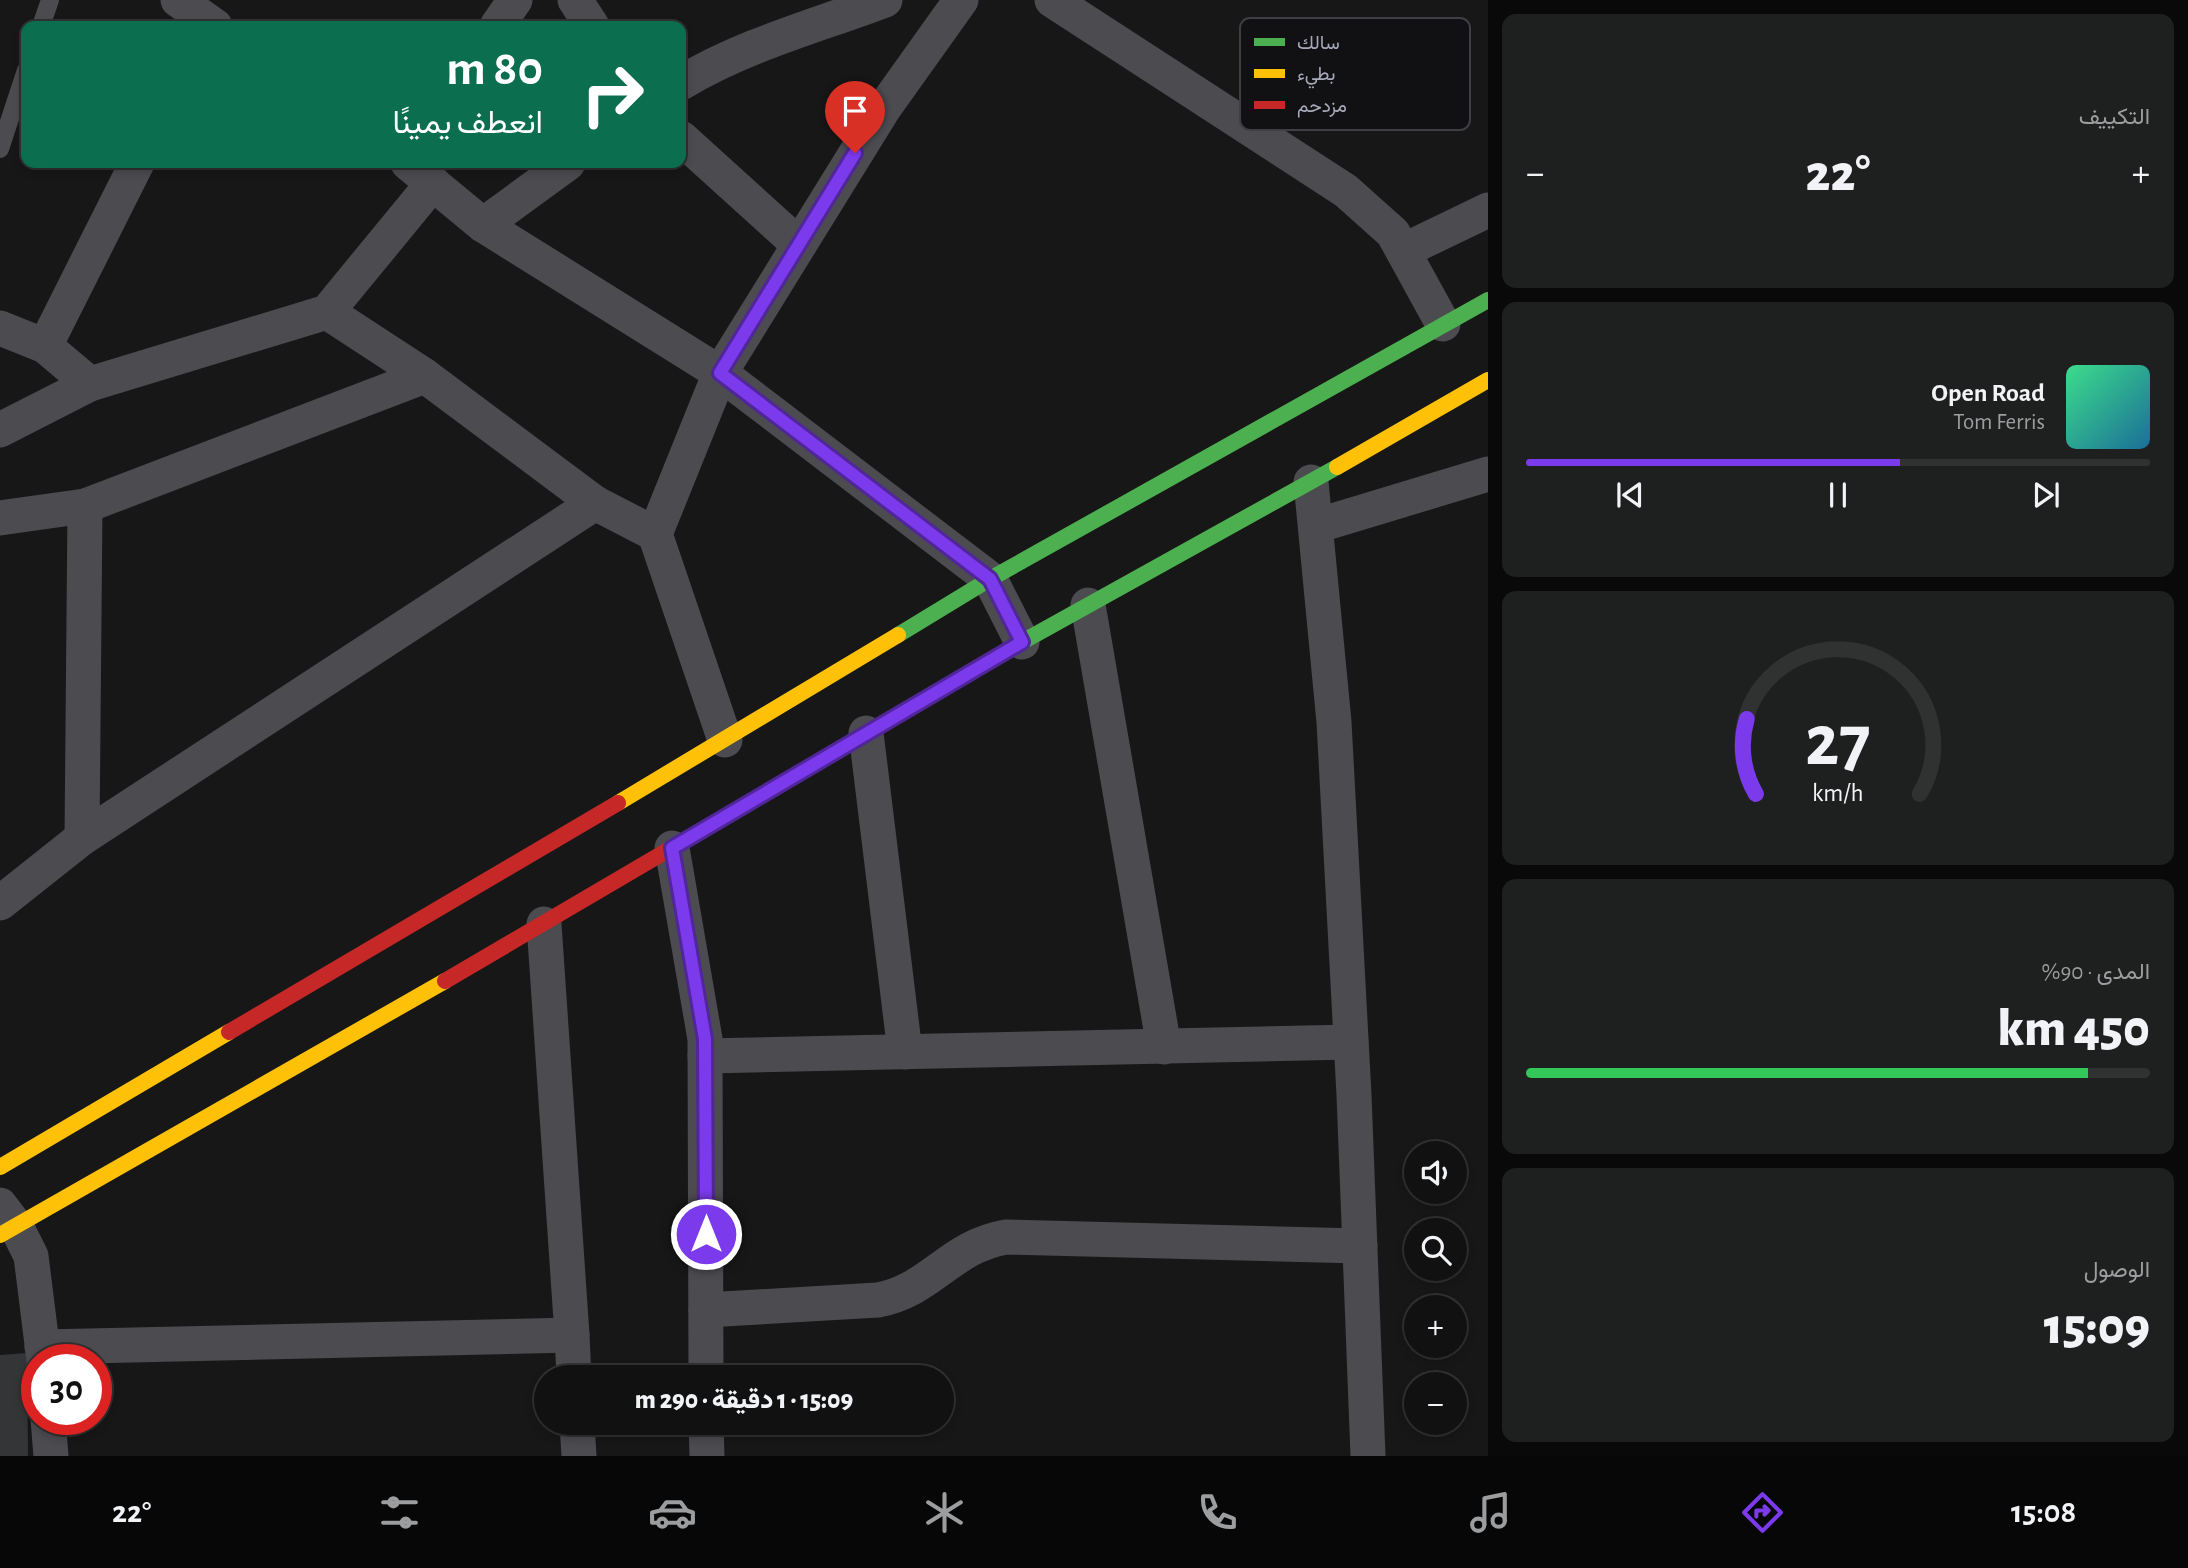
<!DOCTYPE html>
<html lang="ar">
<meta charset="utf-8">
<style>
:root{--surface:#111;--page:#1e1f1f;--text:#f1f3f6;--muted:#9c9d9f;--line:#303131;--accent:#7c3aed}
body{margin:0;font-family:"Alegreya Sans",Vazirmatn,sans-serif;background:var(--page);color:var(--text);direction:rtl;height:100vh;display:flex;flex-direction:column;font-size:26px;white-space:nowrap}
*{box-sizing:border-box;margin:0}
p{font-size:23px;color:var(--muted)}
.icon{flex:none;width:38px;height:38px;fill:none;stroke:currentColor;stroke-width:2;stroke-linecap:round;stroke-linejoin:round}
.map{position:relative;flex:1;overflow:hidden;direction:ltr}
.panel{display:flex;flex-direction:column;gap:14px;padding:14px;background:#090909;width:700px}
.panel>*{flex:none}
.guide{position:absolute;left:21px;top:21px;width:665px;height:147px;border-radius:14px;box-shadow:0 4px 10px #0003,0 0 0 2px var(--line);direction:rtl;background:#0b6e4f;color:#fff;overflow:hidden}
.controls{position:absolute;left:1404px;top:1141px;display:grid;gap:14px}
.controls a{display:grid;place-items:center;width:63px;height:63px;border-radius:50%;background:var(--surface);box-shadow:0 4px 10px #0003,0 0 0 2px var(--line);font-size:35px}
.speed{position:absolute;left:21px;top:1344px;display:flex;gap:14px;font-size:35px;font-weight:700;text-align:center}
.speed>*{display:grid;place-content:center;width:91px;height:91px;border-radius:50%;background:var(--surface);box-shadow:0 4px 10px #0003,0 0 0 2px var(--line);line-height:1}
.speed .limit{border:10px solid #d22;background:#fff;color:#111}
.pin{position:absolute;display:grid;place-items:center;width:60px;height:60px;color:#fff;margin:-72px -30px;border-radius:50% 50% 50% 0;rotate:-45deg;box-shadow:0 0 7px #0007}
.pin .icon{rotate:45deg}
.me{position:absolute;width:77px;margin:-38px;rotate:0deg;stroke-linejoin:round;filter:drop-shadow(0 0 5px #0008)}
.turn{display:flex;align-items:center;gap:24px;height:147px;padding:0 28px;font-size:32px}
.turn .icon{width:91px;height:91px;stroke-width:2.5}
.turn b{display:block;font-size:49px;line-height:60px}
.big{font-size:52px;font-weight:800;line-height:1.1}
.panel .card{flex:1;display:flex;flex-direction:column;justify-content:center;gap:10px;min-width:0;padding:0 24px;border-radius:14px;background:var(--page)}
.panel .dial{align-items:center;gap:0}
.dial svg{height:182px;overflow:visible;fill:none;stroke:var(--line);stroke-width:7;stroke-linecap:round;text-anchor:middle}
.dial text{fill:var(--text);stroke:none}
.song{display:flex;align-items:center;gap:21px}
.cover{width:84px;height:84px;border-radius:10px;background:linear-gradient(135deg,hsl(150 70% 55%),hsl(200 70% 35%))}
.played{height:7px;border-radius:4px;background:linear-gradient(90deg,var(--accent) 60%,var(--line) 60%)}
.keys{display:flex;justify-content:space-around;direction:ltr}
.heat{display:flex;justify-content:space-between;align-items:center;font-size:38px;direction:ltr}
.charge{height:10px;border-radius:5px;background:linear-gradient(90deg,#34c759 90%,var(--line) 0)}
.trip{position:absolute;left:534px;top:1365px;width:420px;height:70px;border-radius:35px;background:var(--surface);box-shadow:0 4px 10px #0003,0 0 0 2px var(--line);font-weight:800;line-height:70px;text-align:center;direction:rtl}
.menu{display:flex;height:112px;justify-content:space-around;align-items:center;background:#070707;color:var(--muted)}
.menu .icon{width:49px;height:49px}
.menu .selected{color:var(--accent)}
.menu b{font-size:32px;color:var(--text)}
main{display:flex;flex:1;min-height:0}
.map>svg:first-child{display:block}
.building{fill:#343537}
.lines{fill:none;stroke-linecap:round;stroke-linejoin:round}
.lane{stroke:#4b4b50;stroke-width:18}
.street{stroke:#4b4b50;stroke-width:35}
.fast{stroke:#4caf50;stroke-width:16}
.slow{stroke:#ffc107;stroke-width:16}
.jam{stroke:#c62828;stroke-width:16}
.route-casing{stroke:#51269a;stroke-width:18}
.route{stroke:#7c3aed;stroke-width:12}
.key{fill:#111113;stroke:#3e3f45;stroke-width:2}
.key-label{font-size:19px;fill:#a7a9b9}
</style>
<main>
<section class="panel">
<div class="card"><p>التكييف</p>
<div class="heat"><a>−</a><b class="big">22°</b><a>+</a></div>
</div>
<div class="card">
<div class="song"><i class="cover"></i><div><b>Open Road</b><p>Tom Ferris</p></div></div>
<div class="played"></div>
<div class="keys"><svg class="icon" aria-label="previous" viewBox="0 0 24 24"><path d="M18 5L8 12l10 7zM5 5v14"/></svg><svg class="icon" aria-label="pause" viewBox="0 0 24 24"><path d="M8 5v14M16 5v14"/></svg><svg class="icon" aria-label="next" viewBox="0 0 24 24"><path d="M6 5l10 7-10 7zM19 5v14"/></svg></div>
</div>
<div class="card dial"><svg viewBox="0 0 100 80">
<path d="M14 69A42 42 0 1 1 86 69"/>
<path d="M14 69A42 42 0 0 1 10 36" stroke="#7c3aed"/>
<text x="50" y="56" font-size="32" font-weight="700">27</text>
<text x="50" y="72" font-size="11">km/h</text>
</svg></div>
<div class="card"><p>المدى · 90%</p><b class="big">450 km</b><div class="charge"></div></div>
<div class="card"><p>الوصول</p><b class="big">15:09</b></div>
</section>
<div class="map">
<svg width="1488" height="1456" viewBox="0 0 1488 1456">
<rect width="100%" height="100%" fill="#171717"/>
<path class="building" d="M27 1353 28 1456H0V1355Z"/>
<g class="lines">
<g class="lane">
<path d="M41 26 50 0"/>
<path d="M0 149 26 70"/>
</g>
<g class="street">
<path d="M178 0 215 26"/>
<path d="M575 0 592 26"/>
<path d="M1052 0 1346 191 1393 233 1443 324"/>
<path d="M497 26 515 0"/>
<path d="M681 83C744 45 816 26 885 0"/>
<path d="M681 138 798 244"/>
<path d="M408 163 483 225 720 373 990 579 1022 642"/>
<path d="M483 225 568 163"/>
<path d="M1403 251 1488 210"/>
<path d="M0 328 45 346 90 384"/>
<path d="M45 346 137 163"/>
<path d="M0 430 90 384 327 312 433 183"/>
<path d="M1311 482 1334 722 1354 1095 1368 1456"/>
<path d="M595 503 655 534 720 373 884 108 961 0"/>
<path d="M0 518 85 506 425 376"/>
<path d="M1316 526 1488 474"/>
<path d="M655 534 725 740"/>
<path d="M1088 605 1164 1047"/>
<path d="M866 733 905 1052"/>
<path d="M82 838 85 506"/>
<path d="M672 848 705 1039 706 1377"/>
<path d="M0 903 82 838 595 503 425 376 327 312"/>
<path d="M705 1056 1351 1042"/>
<path d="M0 1205 16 1226 31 1256 44 1360"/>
<path d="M706 1310 878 1300C932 1290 949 1247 1006 1237L1360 1246"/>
<path d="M572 1335 574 1377"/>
<path d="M42 1347 572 1335 544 924"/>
<path d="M48 1419 51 1456"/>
<path d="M577 1423 579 1456"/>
<path d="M706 1423 707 1456"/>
</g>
<g class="fast">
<path d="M898 635 990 579 1488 300"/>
<path d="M808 768 1022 642 1337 467"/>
</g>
<g class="slow">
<path d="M1337 467 1488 380"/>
<path d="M618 803 898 635"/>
<path d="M0 1167 229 1032"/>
<path d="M0 1235 445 981"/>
</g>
<g class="jam">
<path d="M445 981 808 768"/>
<path d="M229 1032 618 803"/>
</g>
</g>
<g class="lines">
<defs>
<path id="route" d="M706 1234 705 1039 672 848 1022 642 990 579 720 373 855 153"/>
</defs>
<use href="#route" class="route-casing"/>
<use href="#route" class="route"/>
</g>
<rect x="1240" y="18" width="230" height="112" rx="10" class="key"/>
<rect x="1254" y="38" width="31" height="8" fill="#4caf50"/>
<rect x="1254" y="69" width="31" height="9" fill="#ffc107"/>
<rect x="1254" y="101" width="31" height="8" fill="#c62828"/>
<g class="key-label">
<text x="1297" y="49">سالك</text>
<text x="1297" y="80">بطيء</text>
<text x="1297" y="112">مزدحم</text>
</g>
</svg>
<div class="controls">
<a><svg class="icon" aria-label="sound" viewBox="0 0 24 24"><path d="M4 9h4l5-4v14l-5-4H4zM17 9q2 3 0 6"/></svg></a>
<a><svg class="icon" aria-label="search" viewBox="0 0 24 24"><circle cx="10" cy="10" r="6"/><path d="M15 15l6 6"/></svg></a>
<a>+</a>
<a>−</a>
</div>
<div class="speed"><div class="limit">30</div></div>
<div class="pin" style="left:855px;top:153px;background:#d93025"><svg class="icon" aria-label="arrive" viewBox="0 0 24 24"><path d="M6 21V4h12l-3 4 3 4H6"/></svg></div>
<svg class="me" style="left:706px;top:1234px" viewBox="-20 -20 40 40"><circle r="17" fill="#7c3aed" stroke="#fff" stroke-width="3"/><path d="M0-11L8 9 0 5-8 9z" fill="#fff"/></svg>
<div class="trip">15:09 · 1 دقيقة · 290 m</div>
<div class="guide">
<div class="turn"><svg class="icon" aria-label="right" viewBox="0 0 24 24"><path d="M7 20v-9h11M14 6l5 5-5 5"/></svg><div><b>80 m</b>انعطف يمينًا</div></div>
</div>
</div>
</main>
<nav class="menu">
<b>15:08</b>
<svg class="icon selected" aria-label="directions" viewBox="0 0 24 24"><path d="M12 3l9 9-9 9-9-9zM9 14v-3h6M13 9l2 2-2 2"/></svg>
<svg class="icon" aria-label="music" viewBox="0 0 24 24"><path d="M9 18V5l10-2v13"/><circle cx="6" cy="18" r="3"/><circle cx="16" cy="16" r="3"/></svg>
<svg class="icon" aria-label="phone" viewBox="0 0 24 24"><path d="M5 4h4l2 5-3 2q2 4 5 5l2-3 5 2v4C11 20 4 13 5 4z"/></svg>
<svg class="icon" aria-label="climate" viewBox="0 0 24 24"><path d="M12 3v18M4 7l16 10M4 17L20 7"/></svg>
<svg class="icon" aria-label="car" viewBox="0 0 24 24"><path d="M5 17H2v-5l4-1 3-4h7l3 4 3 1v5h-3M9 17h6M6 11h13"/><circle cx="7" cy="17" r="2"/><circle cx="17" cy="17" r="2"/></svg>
<svg class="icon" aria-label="filters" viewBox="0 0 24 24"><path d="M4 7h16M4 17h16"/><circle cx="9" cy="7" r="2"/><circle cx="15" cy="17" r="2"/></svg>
<b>22°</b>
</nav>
